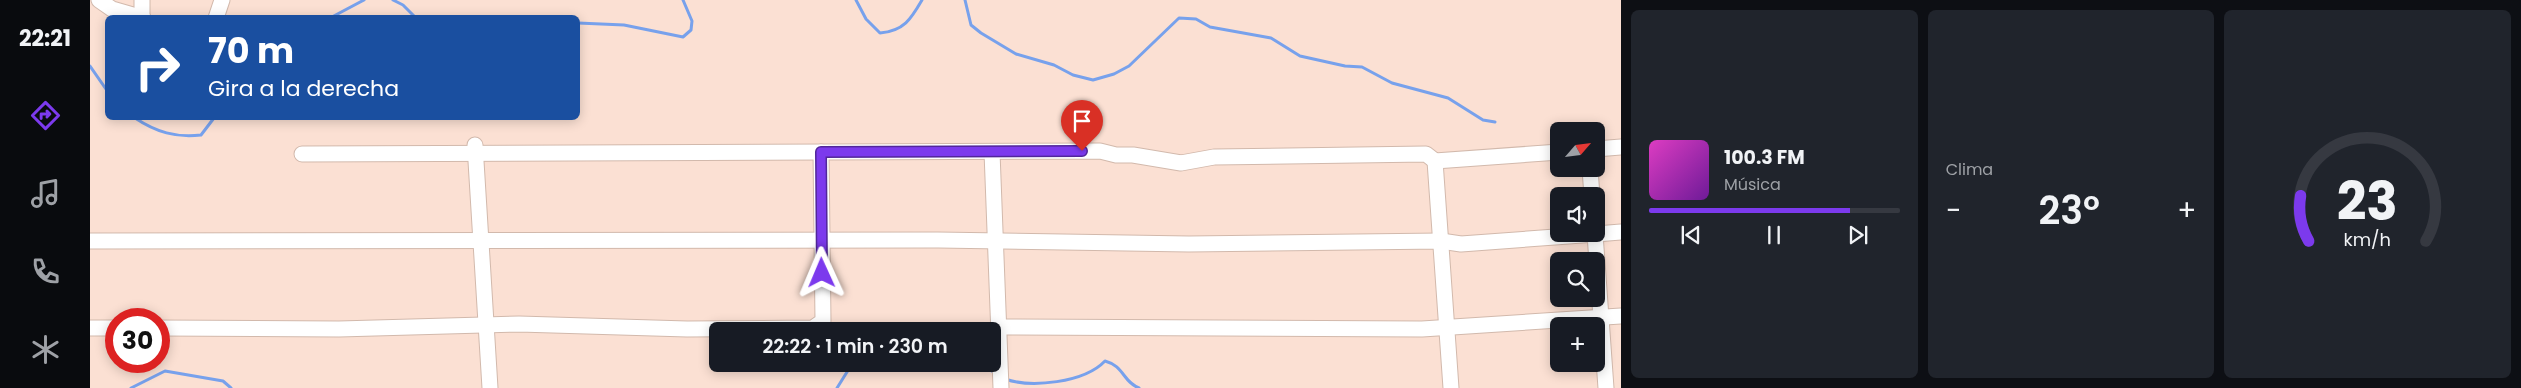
<!DOCTYPE html>
<html lang="es">
<meta charset="utf-8">
<style>
:root{--surface:#171b24;--page:#20242c;--text:#f1f3f6;--muted:#9ea1a6;--line:#363941;--accent:#7c3aed}
body{margin:0;font-family:Poppins,sans-serif;background:var(--page);color:var(--text);height:100vh;display:flex;flex-direction:column;font-size:19px;white-space:nowrap}
*{box-sizing:border-box;margin:0}
p{font-size:16px;color:var(--muted)}
.icon{flex:none;width:28px;height:28px;fill:none;stroke:currentColor;stroke-width:2;stroke-linecap:round;stroke-linejoin:round}
.map{position:relative;flex:1;overflow:hidden}
.panel{display:flex;flex-direction:column;gap:10px;padding:10px;background:#0d0f14;width:900px}
.panel>*{flex:none}
.banner{position:absolute;left:15px;top:15px;width:475px;height:105px;border-radius:8px;box-shadow:0 2px 12px #0003;background:#1a4fa0;color:#fff;overflow:hidden}
.needle{width:32px;rotate:62deg}
.fabs{position:absolute;left:1460px;top:122px;display:grid;gap:10px}
.fabs a{display:grid;place-items:center;width:55px;height:55px;border-radius:8px;background:var(--surface);box-shadow:0 2px 12px #0003;font-size:25px}
.speed{position:absolute;left:15px;top:308px;display:flex;gap:10px;font-size:25px;font-weight:700;text-align:center}
.speed>*{display:grid;place-content:center;width:65px;height:65px;border-radius:50%;background:var(--surface);box-shadow:0 2px 12px #0003;line-height:1}
.speed .limit{border:8px solid #d22;background:#fff;color:#111}
.pin{position:absolute;display:grid;place-items:center;width:42px;height:42px;color:#fff;margin:-51px -21px;border-radius:50% 50% 50% 0;rotate:-45deg;box-shadow:0 0 5px #0007}
.pin .icon{rotate:45deg}
.me{position:absolute;width:55px;margin:-28px;rotate:359deg;stroke-linejoin:round;filter:drop-shadow(0 0 4px #0008)}
.turn{display:flex;align-items:center;gap:18px;height:105px;padding:0 20px;font-size:22px}
.turn .icon{width:65px;height:65px;stroke-width:2.5}
.turn b{display:block;font-size:35px;line-height:42px}
.big{font-size:38px;font-weight:600;line-height:1.1}
.panel .card{flex:1;display:flex;flex-direction:column;justify-content:center;gap:8px;min-width:0;padding:0 18px;border-radius:8px;background:var(--page)}
.panel .dial{align-items:center;gap:0}
.dial svg{height:130px;overflow:visible;fill:none;stroke:var(--line);stroke-width:7;stroke-linecap:round;text-anchor:middle}
.dial text{fill:var(--text);stroke:none}
.song{display:flex;align-items:center;gap:15px}
.cover{width:60px;height:60px;border-radius:8px;background:linear-gradient(135deg,hsl(310 70% 55%),hsl(280 70% 35%))}
.played{height:5px;border-radius:2px;background:linear-gradient(90deg,var(--accent) 80%,var(--line) 80%)}
.keys{display:flex;justify-content:space-around;direction:ltr}
.heat{display:flex;justify-content:space-between;align-items:center;font-size:28px;direction:ltr}
.panel .tiles{flex:1;display:grid;gap:10px;grid-template-columns:repeat(3,1fr)}
.trip{position:absolute;left:619px;top:322px;width:292px;height:50px;border-radius:8px;background:var(--surface);box-shadow:0 2px 12px #0003;font-weight:600;line-height:50px;text-align:center}
main{display:flex;flex:1;min-height:0}
.dock{display:flex;flex-direction:column;width:90px;justify-content:space-around;align-items:center;background:#090b0e;color:var(--muted)}
.dock .icon{width:35px;height:35px}
.dock .current{color:var(--accent)}
.dock b{font-size:22px;color:var(--text)}
.map>svg:first-child{display:block}
.lines{fill:none;stroke-linecap:round;stroke-linejoin:round}
.stream{stroke:#77a1ec;stroke-width:3}
.minor-casing{stroke:#d2b9ac;stroke-width:17}
.minor{stroke:#fff;stroke-width:15}
.route-casing{stroke:#51269a;stroke-width:12}
.route{stroke:#7c3aed;stroke-width:9}
</style>
<main>
<nav class="dock">
<b>22:21</b>
<svg class="icon current" aria-label="directions" viewBox="0 0 24 24"><path d="M12 3l9 9-9 9-9-9zM9 14v-3h6M13 9l2 2-2 2"/></svg>
<svg class="icon" aria-label="music" viewBox="0 0 24 24"><path d="M9 18V5l10-2v13"/><circle cx="6" cy="18" r="3"/><circle cx="16" cy="16" r="3"/></svg>
<svg class="icon" aria-label="phone" viewBox="0 0 24 24"><path d="M5 4h4l2 5-3 2q2 4 5 5l2-3 5 2v4C11 20 4 13 5 4z"/></svg>
<svg class="icon" aria-label="climate" viewBox="0 0 24 24"><path d="M12 3v18M4 7l16 10M4 17L20 7"/></svg>
</nav>
<div class="map">
<svg width="1531" height="388" viewBox="0 0 1531 388">
<rect width="100%" height="100%" fill="#fbe0d3"/>
<g class="lines">
<g class="stream">
<path d="M303 0 313 5 326 18"/>
<path d="M766 0 776 19 790 33C814 31 821 19 832 0"/>
<path d="M875 0 881 25 891 33 926 54 964 65 983 75 1003 80 1024 74 1039 66 1089 18 1106 19 1120 27 1181 38 1210 56 1255 66 1272 67 1302 83 1358 98 1393 120 1405 122"/>
<path d="M240 18 274 0"/>
<path d="M488 23 534 25 593 37 601 30 602 21 593 0"/>
<path d="M0 66 18 92"/>
<path d="M45 118C66 132 86 138 111 135L124 118"/>
<path d="M891 364 905 373"/>
<path d="M915 379C941 388 994 383 1015 361 1034 366 1033 382 1049 388"/>
<path d="M41 388 75 371 133 381 141 388"/>
<path d="M747 388 762 364"/>
</g>
<defs>
<g id="minor">
<path d="M9 0 22 9 53 18"/>
<path d="M52 17V0"/>
<path d="M126 18 132 0"/>
<path d="M385 145 400 388"/>
<path d="M1506 149 1531 147"/>
<path d="M902 152 911 388"/>
<path d="M212 154 1010 151 1026 155H1043L1091 163 1124 157 1336 154 1345 161 1469 152"/>
<path d="M1345 161 1361 388"/>
<path d="M1500 169 1502 196"/>
<path d="M1505 234 1516 388"/>
<path d="M1506 234 1531 232"/>
<path d="M0 241 848 240 1099 244 1351 241 1371 244 1506 234"/>
<path d="M910 327 1332 329 1531 316"/>
<path d="M0 328H26"/>
<path d="M69 328 249 329 429 324 597 329 723 328 733 321 731 152"/>
</g>
</defs>
<use href="#minor" class="minor-casing"/>
<use href="#minor" class="minor"/>
</g>
<g class="lines">
<defs>
<path id="route" d="M732 273 731 152 992 151"/>
</defs>
<use href="#route" class="route-casing"/>
<use href="#route" class="route"/>
</g>
</svg>
<div class="fabs">
<a><svg class="needle" viewBox="-14 -14 28 28"><path d="M0-13l5 13h-10z" fill="#e53935"/><path d="M0 13l5-13h-10z" fill="#9ea1a6"/></svg></a>
<a><svg class="icon" aria-label="sound" viewBox="0 0 24 24"><path d="M4 9h4l5-4v14l-5-4H4zM17 9q2 3 0 6"/></svg></a>
<a><svg class="icon" aria-label="search" viewBox="0 0 24 24"><circle cx="10" cy="10" r="6"/><path d="M15 15l6 6"/></svg></a>
<a>+</a>
</div>
<div class="speed"><div class="limit">30</div></div>
<div class="pin" style="left:992px;top:151px;background:#d93025"><svg class="icon" aria-label="arrive" viewBox="0 0 24 24"><path d="M6 21V4h12l-3 4 3 4H6"/></svg></div>
<svg class="me" style="left:732px;top:273px" viewBox="-20 -20 40 40"><path d="M0-17L14 15 0 8-14 15z" fill="#7c3aed" stroke="#fff" stroke-width="4"/></svg>
<div class="trip">22:22 · 1 min · 230 m</div>
<div class="banner">
<div class="turn"><svg class="icon" aria-label="right" viewBox="0 0 24 24"><path d="M7 20v-9h11M14 6l5 5-5 5"/></svg><div><b>70 m</b>Gira a la derecha</div></div>
</div>
</div>
<section class="panel">
<div class="tiles">
<div class="card">
<div class="song"><i class="cover"></i><div><b>100.3 FM</b><p>Música</p></div></div>
<div class="played"></div>
<div class="keys"><svg class="icon" aria-label="previous" viewBox="0 0 24 24"><path d="M18 5L8 12l10 7zM5 5v14"/></svg><svg class="icon" aria-label="pause" viewBox="0 0 24 24"><path d="M8 5v14M16 5v14"/></svg><svg class="icon" aria-label="next" viewBox="0 0 24 24"><path d="M6 5l10 7-10 7zM19 5v14"/></svg></div>
</div>
<div class="card"><p>Clima</p>
<div class="heat"><a>−</a><b class="big">23°</b><a>+</a></div>
</div>
<div class="card dial"><svg viewBox="0 0 100 80">
<path d="M14 69A42 42 0 1 1 86 69"/>
<path d="M14 69A42 42 0 0 1 9 41" stroke="#7c3aed"/>
<text x="50" y="56" font-size="32" font-weight="700">23</text>
<text x="50" y="72" font-size="11">km/h</text>
</svg></div>
</div>
</section>
</main>
